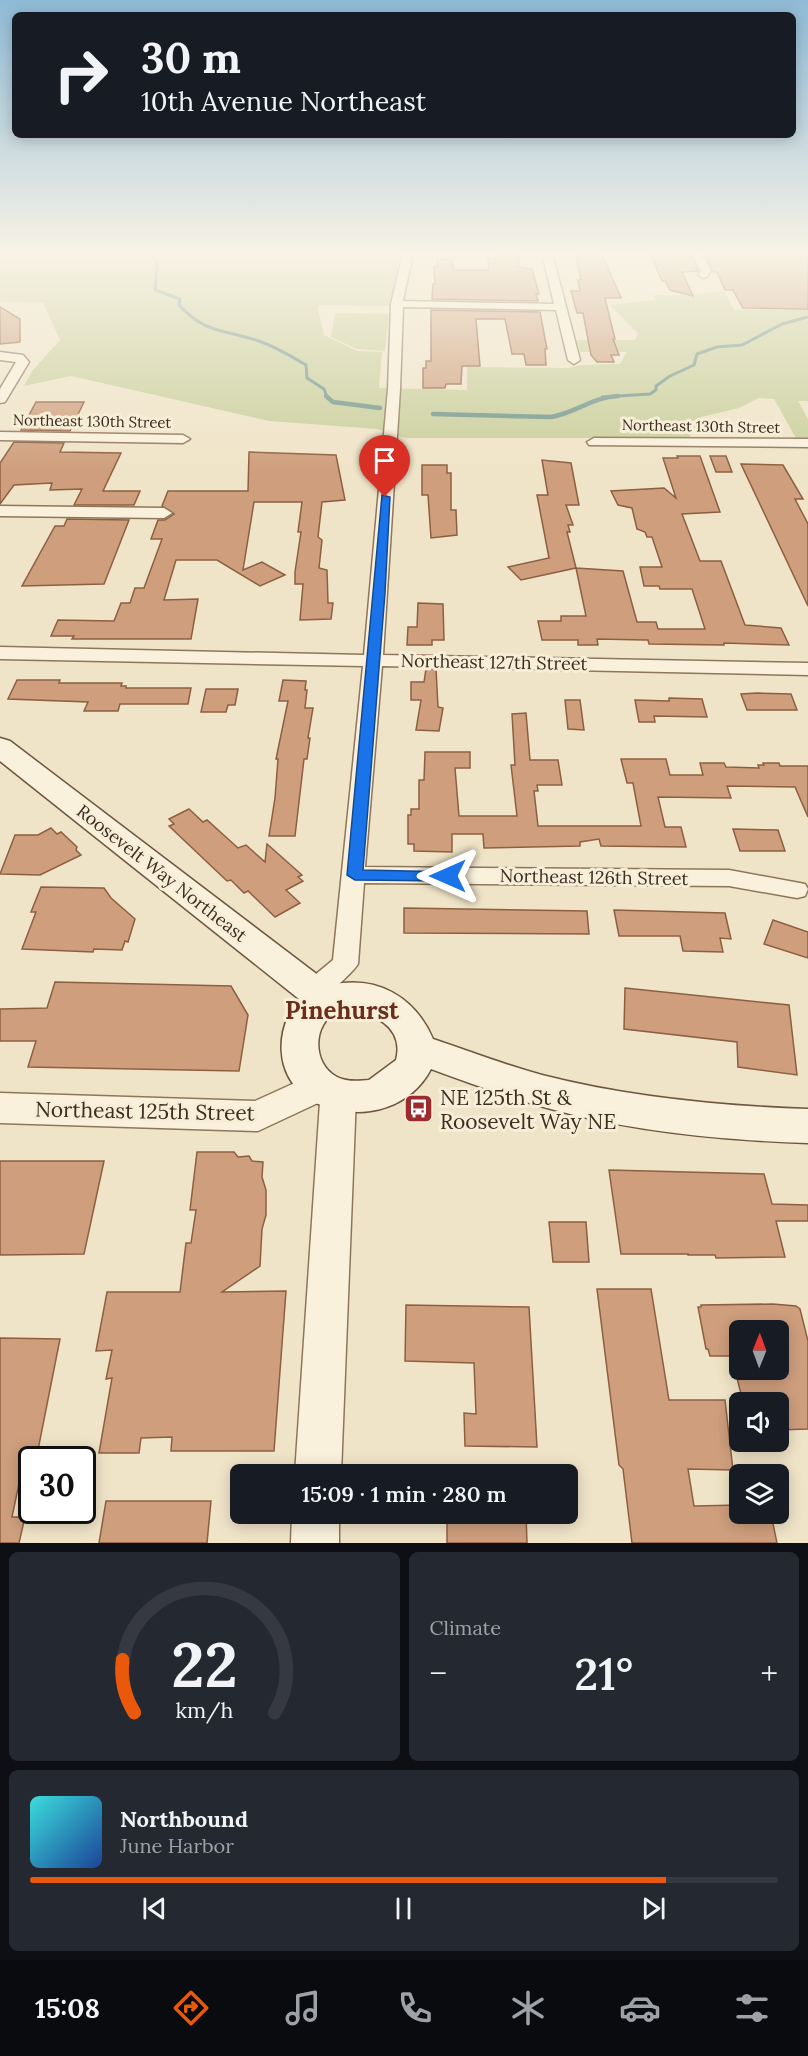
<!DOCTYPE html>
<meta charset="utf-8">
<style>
:root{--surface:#171b24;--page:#242831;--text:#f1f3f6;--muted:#9ea1a6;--line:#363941;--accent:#ea580c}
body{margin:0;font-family:Lora,serif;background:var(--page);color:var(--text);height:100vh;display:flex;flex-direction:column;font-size:22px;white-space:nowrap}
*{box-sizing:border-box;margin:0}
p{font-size:20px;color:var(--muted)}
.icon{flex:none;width:33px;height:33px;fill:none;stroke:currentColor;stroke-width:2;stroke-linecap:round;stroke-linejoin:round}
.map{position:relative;height:1543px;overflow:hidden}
.side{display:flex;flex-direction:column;gap:9px;padding:9px;background:#0d0f14;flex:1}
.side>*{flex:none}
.guide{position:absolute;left:12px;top:12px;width:784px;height:126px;border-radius:9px;box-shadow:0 3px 15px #0003;background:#171b24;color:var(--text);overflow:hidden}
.needle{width:39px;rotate:1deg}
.controls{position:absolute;left:729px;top:1320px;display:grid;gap:12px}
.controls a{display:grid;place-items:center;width:60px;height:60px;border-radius:9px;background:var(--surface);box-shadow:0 3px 15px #0003;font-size:30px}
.speed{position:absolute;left:18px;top:1446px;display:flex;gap:12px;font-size:30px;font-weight:700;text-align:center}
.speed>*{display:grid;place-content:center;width:78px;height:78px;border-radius:50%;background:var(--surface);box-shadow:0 3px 15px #0003;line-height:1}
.speed .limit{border:3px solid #111;border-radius:9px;background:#fff;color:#111}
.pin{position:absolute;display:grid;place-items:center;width:51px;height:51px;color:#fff;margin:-62px -26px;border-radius:50% 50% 50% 0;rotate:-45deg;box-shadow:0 0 6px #0007}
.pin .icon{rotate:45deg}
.me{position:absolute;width:66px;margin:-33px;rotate:270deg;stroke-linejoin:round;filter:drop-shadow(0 0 4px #0008)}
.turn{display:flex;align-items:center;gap:21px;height:126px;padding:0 30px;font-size:27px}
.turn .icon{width:78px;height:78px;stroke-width:2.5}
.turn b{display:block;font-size:42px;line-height:51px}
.big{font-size:45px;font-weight:600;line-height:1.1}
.side .card{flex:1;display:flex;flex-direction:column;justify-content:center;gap:9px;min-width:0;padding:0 21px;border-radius:9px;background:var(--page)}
.side .dial{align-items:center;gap:0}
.dial svg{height:156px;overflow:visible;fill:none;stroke:var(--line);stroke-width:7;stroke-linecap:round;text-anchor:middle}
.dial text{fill:var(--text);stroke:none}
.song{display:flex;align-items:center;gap:18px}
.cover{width:72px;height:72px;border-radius:9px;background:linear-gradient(135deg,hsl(180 70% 55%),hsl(220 70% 35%))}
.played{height:6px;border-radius:3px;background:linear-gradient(90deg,var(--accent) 85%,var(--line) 85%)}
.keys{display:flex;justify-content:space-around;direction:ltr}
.heat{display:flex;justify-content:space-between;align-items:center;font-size:33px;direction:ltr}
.side .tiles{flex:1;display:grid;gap:9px;grid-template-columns:1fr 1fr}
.card:last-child{grid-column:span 2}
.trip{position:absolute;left:230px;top:1464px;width:348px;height:60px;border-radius:9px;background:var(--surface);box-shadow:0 3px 15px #0003;font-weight:600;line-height:60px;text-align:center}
.tab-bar{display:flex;height:96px;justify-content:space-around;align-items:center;background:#090b0e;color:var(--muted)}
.tab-bar .icon{width:42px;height:42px}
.tab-bar .active{color:var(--accent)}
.tab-bar b{font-size:27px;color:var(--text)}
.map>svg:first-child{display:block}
.green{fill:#c9cf9b}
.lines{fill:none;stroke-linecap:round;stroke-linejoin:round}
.stream-far1{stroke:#6f938a;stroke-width:3}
.stream{stroke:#6f938a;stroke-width:4.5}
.building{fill:#cf9f7d;stroke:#8d5f41;stroke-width:1.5}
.minor-casing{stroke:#8d765c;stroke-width:3}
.tertiary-casing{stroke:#8d765c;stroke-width:3}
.secondary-casing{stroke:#6f573f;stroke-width:3}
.minor{fill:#faf1dc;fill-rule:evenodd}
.tertiary{fill:#faf1dc;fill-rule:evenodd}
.secondary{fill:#faf1dc;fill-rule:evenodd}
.route{fill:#1a73e8;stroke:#114b97;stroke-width:1.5}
.labels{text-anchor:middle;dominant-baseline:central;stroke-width:6;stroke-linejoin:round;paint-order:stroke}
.far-street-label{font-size:15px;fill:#3d2e20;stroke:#f7eed8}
.street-label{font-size:18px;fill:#3d2e20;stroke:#f7eed8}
.near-poi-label{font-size:21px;fill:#3d2e20;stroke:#f7eed8;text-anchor:start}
.near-street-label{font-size:21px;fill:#3d2e20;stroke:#f7eed8}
.near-neighbourhood-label{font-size:24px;font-weight:bold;fill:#6b2e1e;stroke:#f7eed8}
</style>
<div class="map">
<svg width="808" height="1543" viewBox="0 0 808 1543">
<rect width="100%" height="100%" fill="#f0e4c8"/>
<g class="green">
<path d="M0 253H403L392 306 319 305 318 309 324 335 357 351 382 352 379 388 467 390V367L568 368 581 365 620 364 627 352H580L577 340H635L638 334 610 305 655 300 654 295H688L724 291 734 310 808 309V401H798L808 419V440H797L774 399 759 398 739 408 701 417 689 438H406L377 429 269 421 71 376 24 386 32 371 60 340 43 303 0 302Z"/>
<path d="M335 313 389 314 385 351 357 349 331 337Z"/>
</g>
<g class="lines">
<g class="stream-far1">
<path d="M148 253 157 262 155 290 180 299 179 305C207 335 224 329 259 341 276 347 291 356 306 365L307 378 324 389 327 397"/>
<path d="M602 397 650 394 656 390V386L670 376 694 365 697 354 717 347 742 345 782 324 808 317"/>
</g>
<g class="stream">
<path d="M326 396 333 402 380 408"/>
<path d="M433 414 551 417C575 413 593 397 618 396"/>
</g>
</g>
<g class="building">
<path d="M503 253 520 254 518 267 532 269 539 294H536L538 301 432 299 433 284H435L434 267H437V260H453V270H489L488 258H499L500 254Z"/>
<path d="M575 253H598L604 259 621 298H605L615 339H613L619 355H611L614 362H597L591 355 583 313H577L571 291H580L578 280H581Z"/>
<path d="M650 253H690L698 271 682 272 693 296 670 290 665 281H662Z"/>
<path d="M705 253 808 254V309L743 308 733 290H725L717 272H713Z"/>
<path d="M0 307 20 319V342L0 344Z"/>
<path d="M431 310 540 312 547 349H545L546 365H526L524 354H512L505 319H476L480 366H462L461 384H446L445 388H423V368H426V361H431Z"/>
<path d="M36 402H84L70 431 21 430Z"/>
<path d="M14 442 64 443 60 452 121 453 103 491H140L134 505H74L82 489 50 490 52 483 14 485 0 504V463Z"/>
<path d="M249 452 336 455 345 500 322 502 318 537 322 540 319 568 327 570 328 603H333L331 619 300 620 303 584H295V572L301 532H298L302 502H254L243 570 262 562 285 575 260 586 217 560H176L164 600 198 599 191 639H72L74 636H51L58 620 114 621 121 603H130L135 588H144L162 539H151L158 520H165L174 514 162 506 168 491H248Z"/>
<path d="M677 456H700L720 512 682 514 700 561H721L745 625 781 628 789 645 724 643V645L649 644 648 640H645L597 639 598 645H578V640H542L538 621H561V616H586L576 568 521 580 508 567 549 558 537 495H548L542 460 571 463 579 505H566L573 525H568L570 532H567L576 568 623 571 637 622H656L658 629H705L692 589H660L659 586H644L640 567H662L652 537H647L645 532 637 529 632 508 618 505 611 491 664 488 676 498 663 458H678Z"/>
<path d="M710 456H726L732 472H716Z"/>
<path d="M741 464 783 465 803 499H795L808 524V606Z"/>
<path d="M422 465H447V473H451V510H456L457 535 431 538 428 495H422Z"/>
<path d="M67 519 129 520 104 584 22 586 55 526H64Z"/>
<path d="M418 603 443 604 444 640H432V645H407L408 627H417Z"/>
<path d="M426 669H436L438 707 443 708 439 731 416 730 421 700H411V682H424Z"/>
<path d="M17 680H60L59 683H122L121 686H126V688H191L188 704H120L118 711H84L88 702 8 699Z"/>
<path d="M283 680 306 681 305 690H307L305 708H313L308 738H310L307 759H304L295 836H269L275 798 278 759H276L288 701H279Z"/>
<path d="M206 689H238L235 705H228L226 712H201Z"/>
<path d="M757 693 791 694 797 710H747L741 694Z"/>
<path d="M669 698 702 699 707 717 654 716 655 722H639L635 700 669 701Z"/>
<path d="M565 700H580L584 730 568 729Z"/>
<path d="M526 713 530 760H558L562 785H537L538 791H534L538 826H641L633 783H627L621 759H666L670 775H703L700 763H724L726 767 759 768 758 765H764L763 763H779L780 766H808V817L795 787 727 786 731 798 658 797 665 827H681L686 847 601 846 599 839 580 842V846L484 848 483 834H452V852L414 851V844H408V815H411V809H419V780H424L425 752H470V768H455L459 816H517L511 765H515L512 714Z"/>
<path d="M189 809 203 822 207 820 238 848 246 845 265 862 267 844 302 875 298 877 303 881 286 890 300 903 275 917 248 891 244 893 231 880 227 881 169 826 174 824 169 819Z"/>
<path d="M51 828 57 834 61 832 77 847 76 850 81 855 40 875 0 874 15 835H38Z"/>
<path d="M733 829 778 830 785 851H740Z"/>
<path d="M41 887 104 888 111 898 135 919 128 942 125 941 122 950 94 949 93 952 22 949 36 912H31Z"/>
<path d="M404 908 587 911 589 934 404 933Z"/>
<path d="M614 910 725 913 731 939 720 938 723 952 683 951 680 936H619Z"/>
<path d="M773 920 808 932V958L764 944Z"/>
<path d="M55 982 231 986 248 1015 239 1071 28 1067 36 1041H0V1009L47 1008Z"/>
<path d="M625 988 789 1005 797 1075 738 1067 737 1042 624 1029Z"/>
<path d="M197 1152H234L238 1157 249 1156 252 1161 263 1162 262 1177 266 1190V1215L262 1229 260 1266 222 1292 286 1291 274 1451H171L172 1437 141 1438 139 1453H99L112 1378 106 1379 112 1350 96 1351 107 1292H180L186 1243H191L196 1210H190Z"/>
<path d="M0 1161H104L84 1254 0 1255Z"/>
<path d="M609 1170 764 1174 772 1204 808 1205V1221H776L785 1257 716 1258 715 1255H688V1254H621Z"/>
<path d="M549 1222H586L589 1262H553Z"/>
<path d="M597 1289H651L669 1400H725L733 1470 688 1469 694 1506 740 1505V1514H771L777 1543H632L623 1469 619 1465Z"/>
<path d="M773 1304 796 1306 800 1309 808 1341V1429L778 1430V1402H743L736 1374 778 1372V1330H740V1356H710L708 1349H706L698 1307H701V1305Z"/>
<path d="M406 1305 529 1307 537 1447 465 1446 464 1413 476 1414 474 1363 405 1361Z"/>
<path d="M0 1338 60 1339 36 1460H32L30 1474H21L12 1517H25L19 1543H0Z"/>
<path d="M106 1501H211L207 1543H99Z"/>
<path d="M447 1514H526L527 1543H447Z"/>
</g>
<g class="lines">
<defs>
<g id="minor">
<path d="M403 253H413L403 301 554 304 542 253H552L580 360 574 364 568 360 556 310 403 307 400 389 383 655 808 663V675L382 666 365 867 729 870 805 884 808 889 805 896 797 898 729 886 364 883 358 964C352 973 324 1000 313 1001 313 1001 305 998 304 998L300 991 304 984 333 960 363 666 0 659V647L364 655 388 389 391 304Z"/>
<path d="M692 253H702L711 271 707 277 703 278 698 275 701 271Z"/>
<path d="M0 352 23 355 29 362 5 402 0 403V389L16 362 0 360Z"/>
<path d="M0 432 183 435 190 439 183 443 0 440Z"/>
<path d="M594 438 808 439V447L589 445 587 442Z"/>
<path d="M0 506 164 508 172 513 164 518 0 516Z"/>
</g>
<g id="tertiary">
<path d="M319 1072 332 1076 335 1082 351 1086 356 1096 341 1474H295L320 1102 258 1131 0 1123V1093L255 1101Z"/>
<path d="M292 1514H339V1543H291Z"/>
</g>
<path id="secondary" d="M0 738 10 741 331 985C377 975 415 997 433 1039 469 1051 505 1065 542 1075 628 1097 719 1106 808 1109V1143C718 1140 626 1131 540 1106 503 1096 467 1082 431 1069 411 1107 367 1120 328 1107 321 1105 313 1103 307 1098 274 1073 275 1029 299 999L0 761ZM345 1010C372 1012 405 1026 396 1060L369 1080C359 1081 346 1082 337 1077 309 1063 313 1014 345 1010Z"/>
</defs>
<use href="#minor" class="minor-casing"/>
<use href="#tertiary" class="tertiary-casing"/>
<use href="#secondary" class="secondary-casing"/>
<use href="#minor" class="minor"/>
<use href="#tertiary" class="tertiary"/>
<use href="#secondary" class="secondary"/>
</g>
<linearGradient id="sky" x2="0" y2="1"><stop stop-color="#8fbad6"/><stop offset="0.54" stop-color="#f8f3e6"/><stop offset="1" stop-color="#f8f3e6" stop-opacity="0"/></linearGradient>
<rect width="808" height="469" fill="url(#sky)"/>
<path class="route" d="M382 495 390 497 385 593 363 870 453 872 456 876 448 881 355 880 347 875Z"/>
<defs>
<symbol id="bus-square" viewBox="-11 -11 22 22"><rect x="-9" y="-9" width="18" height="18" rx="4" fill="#9e2a2b" stroke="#f7eed8"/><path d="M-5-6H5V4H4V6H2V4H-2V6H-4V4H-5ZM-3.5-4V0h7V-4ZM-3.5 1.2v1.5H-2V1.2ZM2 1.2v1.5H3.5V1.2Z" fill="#fff"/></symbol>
</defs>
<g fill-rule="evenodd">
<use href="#bus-square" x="402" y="1092" width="33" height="33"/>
</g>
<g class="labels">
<g class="far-street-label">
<text transform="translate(92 421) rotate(1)">Northeast 130th Street</text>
<text transform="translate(701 426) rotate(1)">Northeast 130th Street</text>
</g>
<g class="street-label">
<text transform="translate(494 662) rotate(1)">Northeast 127th Street</text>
<text transform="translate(162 873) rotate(38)">Roosevelt Way Northeast</text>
<text transform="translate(594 877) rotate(1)">Northeast 126th Street</text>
</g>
<g class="near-poi-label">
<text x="440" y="1097">NE 125th St &amp;<tspan x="440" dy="24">Roosevelt Way NE</tspan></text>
</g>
<g class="near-street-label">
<text transform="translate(145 1111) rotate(1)">Northeast 125th Street</text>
</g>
<g class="near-neighbourhood-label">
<text x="342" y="1010">Pinehurst</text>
</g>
</g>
</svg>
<div class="controls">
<a><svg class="needle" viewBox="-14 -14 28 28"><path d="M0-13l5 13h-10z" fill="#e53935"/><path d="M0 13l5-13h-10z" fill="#9ea1a6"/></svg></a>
<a><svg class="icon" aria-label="sound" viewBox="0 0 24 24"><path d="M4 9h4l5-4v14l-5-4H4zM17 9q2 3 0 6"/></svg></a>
<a><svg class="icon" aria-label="layers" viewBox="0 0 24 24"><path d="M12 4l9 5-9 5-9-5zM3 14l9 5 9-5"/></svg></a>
</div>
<div class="speed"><div class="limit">30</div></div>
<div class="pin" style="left:385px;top:497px;background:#d93025"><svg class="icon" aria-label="arrive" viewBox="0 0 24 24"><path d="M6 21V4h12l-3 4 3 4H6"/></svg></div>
<svg class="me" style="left:448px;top:876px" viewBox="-20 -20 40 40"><path d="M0-17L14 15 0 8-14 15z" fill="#1a73e8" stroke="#fff" stroke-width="4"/></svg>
<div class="trip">15:09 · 1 min · 280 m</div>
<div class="guide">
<div class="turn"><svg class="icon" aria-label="right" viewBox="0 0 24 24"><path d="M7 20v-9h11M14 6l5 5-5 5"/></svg><div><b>30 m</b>10th Avenue Northeast</div></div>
</div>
</div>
<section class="side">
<div class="tiles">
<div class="card dial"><svg viewBox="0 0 100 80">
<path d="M14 69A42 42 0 1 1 86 69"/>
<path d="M14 69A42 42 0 0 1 8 42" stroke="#ea580c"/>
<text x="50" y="56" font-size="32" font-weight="700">22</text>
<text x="50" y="72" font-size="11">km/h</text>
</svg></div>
<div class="card"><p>Climate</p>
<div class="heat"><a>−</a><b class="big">21°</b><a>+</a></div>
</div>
<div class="card">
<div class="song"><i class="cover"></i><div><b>Northbound</b><p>June Harbor</p></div></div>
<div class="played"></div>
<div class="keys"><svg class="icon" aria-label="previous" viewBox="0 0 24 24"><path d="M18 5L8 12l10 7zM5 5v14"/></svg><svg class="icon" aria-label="pause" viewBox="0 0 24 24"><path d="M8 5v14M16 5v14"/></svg><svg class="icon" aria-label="next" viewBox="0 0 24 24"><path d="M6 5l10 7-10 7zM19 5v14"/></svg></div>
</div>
</div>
</section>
<nav class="tab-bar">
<b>15:08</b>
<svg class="icon active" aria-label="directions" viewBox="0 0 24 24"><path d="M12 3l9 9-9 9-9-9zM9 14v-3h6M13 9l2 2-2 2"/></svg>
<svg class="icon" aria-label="music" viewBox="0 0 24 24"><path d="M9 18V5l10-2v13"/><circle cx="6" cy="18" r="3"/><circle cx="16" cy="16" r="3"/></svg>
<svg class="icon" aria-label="phone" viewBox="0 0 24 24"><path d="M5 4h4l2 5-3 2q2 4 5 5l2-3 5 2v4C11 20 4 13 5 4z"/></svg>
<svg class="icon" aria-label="climate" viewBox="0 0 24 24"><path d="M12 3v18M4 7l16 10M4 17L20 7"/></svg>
<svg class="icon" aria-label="car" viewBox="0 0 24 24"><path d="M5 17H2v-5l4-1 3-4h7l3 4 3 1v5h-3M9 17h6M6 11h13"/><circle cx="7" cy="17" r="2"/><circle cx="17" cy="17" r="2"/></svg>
<svg class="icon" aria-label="filters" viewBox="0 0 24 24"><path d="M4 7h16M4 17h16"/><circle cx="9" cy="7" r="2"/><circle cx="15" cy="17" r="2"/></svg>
</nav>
